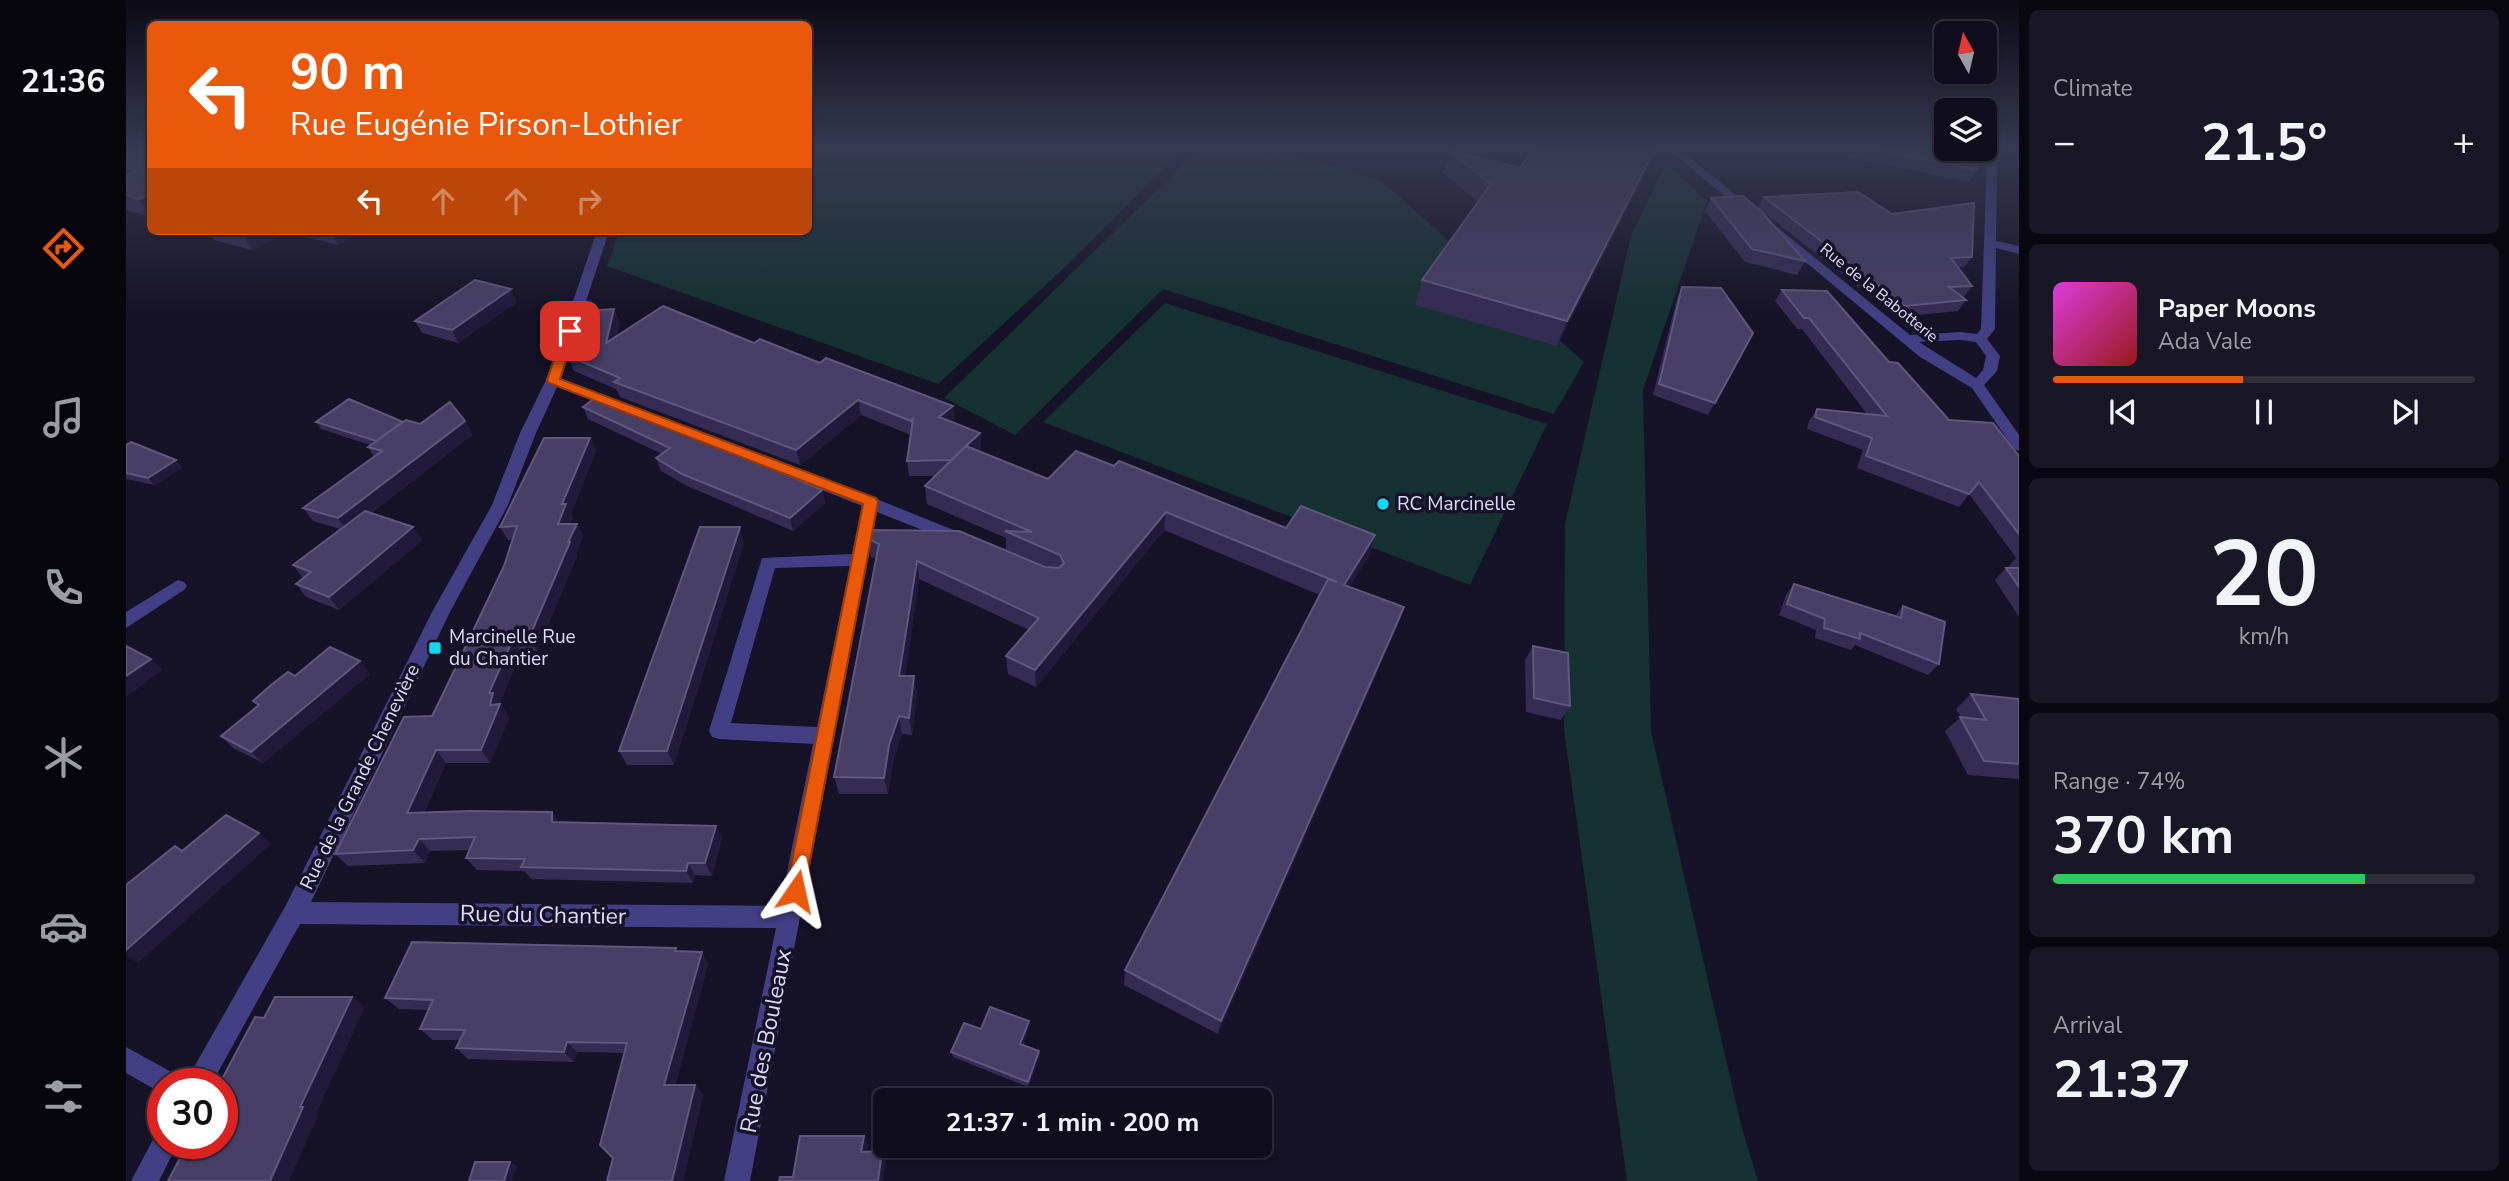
<!DOCTYPE html>
<meta charset="utf-8">
<style>
:root{--surface:#100e1d;--page:#191726;--text:#f1f3f6;--muted:#9c9ca4;--line:#302e3b;--accent:#ea580c}
body{margin:0;font-family:"Nunito Sans",sans-serif;background:var(--page);color:var(--text);height:100vh;display:flex;flex-direction:column;font-size:26px;white-space:nowrap}
*{box-sizing:border-box;margin:0}
p{font-size:23px;color:var(--muted)}
.icon{flex:none;width:38px;height:38px;fill:none;stroke:currentColor;stroke-width:2;stroke-linecap:round;stroke-linejoin:round}
.map{position:relative;flex:1;overflow:hidden}
.panel{display:flex;flex-direction:column;gap:10px;padding:10px;background:#090810;width:490px}
.panel>*{flex:none}
.banner{position:absolute;left:21px;top:21px;width:665px;height:214px;border-radius:10px;box-shadow:0 2px 5px #0004,0 0 0 2px var(--line);background:#ea580c;color:#fff;overflow:hidden}
.needle{width:46px;rotate:352deg}
.fabs{position:absolute;left:1808px;top:21px;display:grid;gap:14px}
.fabs a{display:grid;place-items:center;width:63px;height:63px;border-radius:10px;background:var(--surface);box-shadow:0 2px 5px #0004,0 0 0 2px var(--line);font-size:35px}
.speed{position:absolute;left:21px;top:1068px;display:flex;gap:14px;font-size:35px;font-weight:700;text-align:center}
.speed>*{display:grid;place-content:center;width:91px;height:91px;border-radius:50%;background:var(--surface);box-shadow:0 2px 5px #0004,0 0 0 2px var(--line);line-height:1}
.speed .limit{border:10px solid #d22;background:#fff;color:#111}
.pin{position:absolute;display:grid;place-items:center;width:60px;height:60px;color:#fff;margin:-30px;border-radius:14px;box-shadow:0 4px 10px #0006}
.me{position:absolute;width:77px;margin:-38px;rotate:11deg;stroke-linejoin:round;filter:drop-shadow(0 0 5px #0008)}
.turn{display:flex;align-items:center;gap:24px;height:147px;padding:0 28px;font-size:32px}
.turn .icon{width:91px;height:91px;stroke-width:2.5}
.turn b{display:block;font-size:49px;line-height:60px}
.lanes{display:flex;align-items:center;height:66px;padding:0 28px;background:#0003;justify-content:center;gap:35px;direction:ltr}
.lanes .off{opacity:.35}
.big{font-size:52px;font-weight:700;line-height:1.1}
.panel .card{flex:1;display:flex;flex-direction:column;justify-content:center;gap:10px;min-width:0;padding:0 24px;border-radius:10px;background:var(--page)}
.panel .dial{align-items:center;gap:0}
.dial b{font-size:91px;line-height:1}
.song{display:flex;align-items:center;gap:21px}
.cover{width:84px;height:84px;border-radius:10px;background:linear-gradient(135deg,hsl(300 70% 55%),hsl(0 70% 35%))}
.played{height:7px;border-radius:4px;background:linear-gradient(90deg,var(--accent) 45%,var(--line) 45%)}
.keys{display:flex;justify-content:space-around;direction:ltr}
.heat{display:flex;justify-content:space-between;align-items:center;font-size:38px;direction:ltr}
.charge{height:10px;border-radius:5px;background:linear-gradient(90deg,#34c759 74%,var(--line) 0)}
.trip{position:absolute;left:747px;top:1088px;width:399px;height:70px;border-radius:10px;background:var(--surface);box-shadow:0 2px 5px #0004,0 0 0 2px var(--line);font-weight:700;line-height:70px;text-align:center}
main{display:flex;flex:1;min-height:0}
.tabs{display:flex;flex-direction:column;width:126px;justify-content:space-around;align-items:center;background:#06060c;color:var(--muted)}
.tabs .icon{width:49px;height:49px}
.tabs .current{color:var(--accent)}
.tabs b{font-size:32px;color:var(--text)}
.map>svg:first-child{display:block}
.green{fill:#153131}
.lines{fill:none;stroke-linecap:round;stroke-linejoin:round}
.street{fill:#433f84;fill-rule:evenodd}
.wall{fill:#352c54}
.shaded-wall{fill:#211a3a}
.building{fill:#473f66;stroke:#5f577e;stroke-width:2}
.route{fill:#ea580c;stroke:#983908;stroke-width:2}
.poi-dot{fill:#12d7f1;stroke:#161227;stroke-width:2.5}
.labels{text-anchor:middle;dominant-baseline:central;stroke-width:7;stroke-linejoin:round;paint-order:stroke}
.far-street-label{font-size:16px;fill:#dfdafd;stroke:#161227}
.poi-label{font-size:19px;fill:#dfdafd;stroke:#161227;text-anchor:start}
.street-label{font-size:19px;fill:#dfdafd;stroke:#161227}
.near-street-label{font-size:23px;fill:#dfdafd;stroke:#161227}
</style>
<main>
<nav class="tabs">
<b>21:36</b>
<svg class="icon current" aria-label="directions" viewBox="0 0 24 24"><path d="M12 3l9 9-9 9-9-9zM9 14v-3h6M13 9l2 2-2 2"/></svg>
<svg class="icon" aria-label="music" viewBox="0 0 24 24"><path d="M9 18V5l10-2v13"/><circle cx="6" cy="18" r="3"/><circle cx="16" cy="16" r="3"/></svg>
<svg class="icon" aria-label="phone" viewBox="0 0 24 24"><path d="M5 4h4l2 5-3 2q2 4 5 5l2-3 5 2v4C11 20 4 13 5 4z"/></svg>
<svg class="icon" aria-label="climate" viewBox="0 0 24 24"><path d="M12 3v18M4 7l16 10M4 17L20 7"/></svg>
<svg class="icon" aria-label="car" viewBox="0 0 24 24"><path d="M5 17H2v-5l4-1 3-4h7l3 4 3 1v5h-3M9 17h6M6 11h13"/><circle cx="7" cy="17" r="2"/><circle cx="17" cy="17" r="2"/></svg>
<svg class="icon" aria-label="filters" viewBox="0 0 24 24"><path d="M4 7h16M4 17h16"/><circle cx="9" cy="7" r="2"/><circle cx="15" cy="17" r="2"/></svg>
</nav>
<div class="map">
<svg width="1893" height="1181" viewBox="0 0 1893 1181">
<rect width="100%" height="100%" fill="#161227"/>
<g class="green">
<path d="M683 149H1058L938 268 812 384 481 266 494 231H682Z"/>
<path d="M1073 149H1146L1257 182 1458 362 1428 414 1037 289 889 435 818 398Z"/>
<path d="M1540 163 1581 201 1517 390 1525 731 1615 1125 1632 1181H1501L1438 730 1439 523 1505 236Z"/>
<path d="M1039 303 1421 424 1344 585 917 422Z"/>
</g>
<g class="lines">
<g class="street">
<path d="M1542 149H1553L1627 209V213H1619Z"/>
<path d="M1865 149H1875V155L1871 158 1870 241 1893 246V254L1870 248 1869 329 1861 339 1874 356 1871 371 1858 385 1893 435V451L1888 449 1846 388 1794 357 1641 230 1651 227 1784 335 1835 332 1851 334 1855 329 1861 156ZM1835 340 1850 342 1860 356 1857 370 1850 378 1793 342Z"/>
<path d="M471 231H483L435 378 499 405 492 409 487 408 431 387 410 433 382 505 324 612 185 902 654 906 687 744 593 739 586 737 583 731 636 558 726 554 736 506 631 464 628 460 636 455 641 456 742 496 751 497 753 500 840 535 842 539 834 545 751 512 624 1181H598L650 928 174 924 86 1083H59L160 905 306 612 366 505 394 433 420 380ZM724 566 691 727 605 723 649 568Z"/>
<path d="M52 580 58 582 61 586 58 590 0 628V612Z"/>
<path d="M0 1047 49 1074 53 1083H37V1094L0 1073Z"/>
<path d="M37 1131V1143H52L33 1181H5L30 1134Z"/>
</g>
</g>
<g class="wall">
<path d="M0 149H24V217L0 210Z"/>
<path d="M1406 149H1535L1533 155H1526L1520 172 1431 346 1289 305 1296 280 1352 202 1317 173 1323 150 1394 168Z"/>
<path d="M1694 149H1852L1851 170 1843 182 1693 151Z"/>
<path d="M1638 197 1766 214 1846 257 1838 267 1832 268 1846 286 1838 297H1836L1840 300 1832 311 1771 317 1632 208Z"/>
<path d="M1585 198 1679 261 1671 275 1619 262 1579 211Z"/>
<path d="M82 231H235L212 245 161 232 126 250 88 240Z"/>
<path d="M1556 287 1627 333 1582 415 1527 395 1551 298Z"/>
<path d="M1656 290 1763 362 1823 420 1893 456V617L1869 580 1880 568H1881L1890 558 1891 559 1843 494 1833 507 1731 468 1737 450 1681 429 1683 421 1691 409 1741 414 1676 329H1671L1649 301Z"/>
<path d="M391 302 332 343 296 333 289 321Z"/>
<path d="M488 309 494 323 491 336 628 343 827 406 828 421 827 422 854 433 855 448 852 451 922 479 988 466 1160 528 1249 535 1244 554 1223 587 1278 607 1272 625 1092 1034 998 985 999 970 1194 595 1038 530 910 687 882 674 880 656 903 630 793 579 779 676H788L791 694 786 735 776 734 767 762 762 794H713L708 777 750 559 745 557 741 538 922 567 880 550V538L801 504 799 486 809 476H783L781 461 785 435 735 415 674 465 494 397 490 389 448 371 442 356Z"/>
<path d="M457 407 656 465 658 474 696 490 699 503 667 531 561 486 535 471 530 458 536 454 462 419Z"/>
<path d="M339 421 346 435 245 513 296 540 213 610 180 597 170 584 177 578 167 565 214 529 187 521 177 508 248 457 242 447 244 445 195 429 190 422H277L294 424Z"/>
<path d="M464 438 470 451 445 513 447 518 444 524H451L457 537 450 553 451 556 411 651 395 652 374 703 383 718 364 763H320L298 813 426 812 432 822 590 826 596 838 586 876 569 875 567 883 405 879 398 871 351 870 340 858 344 850 304 851 299 863 222 866 209 854 306 716 378 566 387 540H382L374 527Z"/>
<path d="M0 445 50 460 56 468 29 485 0 479Z"/>
<path d="M618 542 548 765H501L493 751Z"/>
<path d="M1668 584 1769 616 1777 606 1813 664 1802 675 1729 645 1725 650 1689 638 1690 630 1653 615 1660 595Z"/>
<path d="M1407 646 1444 706 1435 720 1400 712 1399 660Z"/>
<path d="M244 674 137 763 107 748 95 736 132 706 127 701 169 676Z"/>
<path d="M1845 694 1893 699V779L1842 775 1819 731 1835 717 1830 709Z"/>
<path d="M550 948 552 952 582 964 549 1085H569L577 1095 557 1181H481L487 1158 498 1053 451 1052 448 1062 342 1059 330 1048 334 1040H307L294 1029 302 1010 273 1009 259 998Z"/>
<path d="M903 1027 897 1045 914 1056 902 1087 827 1057 825 1052 855 1029Z"/>
</g>
<g class="shaded-wall">
<path d="M1529 149 1520 172 1431 346 1441 321Z"/>
<path d="M24 194V215L13 199Z"/>
<path d="M116 231H160L161 232 126 250 115 232Z"/>
<path d="M204 231H235L212 245Z"/>
<path d="M385 289 391 302 332 343 326 330Z"/>
<path d="M488 309 494 323 486 358 480 343Z"/>
<path d="M732 400 735 415 674 465 670 450Z"/>
<path d="M827 406 828 421 815 433 813 417Z"/>
<path d="M339 421 346 435 221 531 212 518Z"/>
<path d="M854 433 855 448 829 476 827 460Z"/>
<path d="M464 438 470 451 445 513 447 518 438 537 432 524 436 504Z"/>
<path d="M50 460 56 468 29 485 22 478Z"/>
<path d="M656 465 659 477 650 470Z"/>
<path d="M696 490 699 503 667 531 664 518Z"/>
<path d="M1040 512 1038 530 910 687 909 670Z"/>
<path d="M451 524 457 537 450 553 451 556 411 651 403 638Z"/>
<path d="M287 527 296 540 213 610 203 597Z"/>
<path d="M614 527 618 542 548 765 541 751Z"/>
<path d="M1249 535 1244 554 1213 603 1218 585Z"/>
<path d="M791 561 793 579 777 694 773 676Z"/>
<path d="M1278 607 1272 625 1092 1034 1095 1021Z"/>
<path d="M387 639 395 652 374 703 383 718 364 763 355 750 364 705 363 693Z"/>
<path d="M25 659 37 670 0 697V676Z"/>
<path d="M234 661 244 674 137 763 125 752Z"/>
<path d="M788 676 791 694 786 735 783 718Z"/>
<path d="M773 716 776 734 767 762 762 794 758 778 763 745Z"/>
<path d="M310 750 320 763 292 826 281 813Z"/>
<path d="M426 812 435 825 426 822Z"/>
<path d="M590 826 596 838 586 876 579 863Z"/>
<path d="M133 833 145 844 12 963 0 955V950Z"/>
<path d="M293 839 304 851 299 863 287 850Z"/>
<path d="M562 863 569 875 567 883 560 871Z"/>
<path d="M576 952 582 964 547 1095 538 1085Z"/>
<path d="M226 997 239 1007 190 1114 192 1116 163 1181H144L174 1107Z"/>
<path d="M903 1021V1027L895 1050 894 1044Z"/>
<path d="M441 1042 451 1052 448 1062 438 1052Z"/>
<path d="M913 1051 914 1056 902 1087V1082Z"/>
<path d="M569 1085 577 1095 557 1181H546Z"/>
<path d="M738 1136 742 1145 740 1160 735 1152Z"/>
<path d="M756 1151 760 1160 757 1181H752Z"/>
<path d="M384 1162 391 1166 386 1181H378Z"/>
</g>
<g class="building">
<path d="M0 149H24V194L13 199 0 195V175L11 170 0 168Z"/>
<path d="M1406 149H1529L1441 321 1296 280 1365 184 1323 150 1394 168Z"/>
<path d="M1748 149H1852L1851 170Z"/>
<path d="M1732 192 1766 214 1848 203 1846 257 1825 258 1846 286 1823 287 1840 300 1779 306 1638 197Z"/>
<path d="M1617 196 1636 212 1679 261 1626 249 1585 198Z"/>
<path d="M349 280 385 289 326 330 289 321Z"/>
<path d="M1556 287 1595 288 1627 333 1589 403 1533 384Z"/>
<path d="M1656 290 1701 291 1763 362 1772 363 1823 420 1867 423 1893 456V534L1853 482 1843 494 1740 456 1746 438 1689 417 1691 409 1761 416 1683 318H1678Z"/>
<path d="M537 306 628 343 634 339 694 363 700 358 827 406 813 417 854 433 825 460 781 461 787 419 785 421 732 400 670 450 488 382 494 378 442 356 457 311 488 309 480 343Z"/>
<path d="M473 395 656 465 650 470 696 490 664 518 556 474 530 458 544 448 457 407Z"/>
<path d="M223 399 277 422 250 441 190 422Z"/>
<path d="M324 402 339 421 212 518 177 508 256 451 242 447 280 420 294 424Z"/>
<path d="M418 438H464L436 504H440L432 524H451L442 542H444L403 638 387 639 363 693H367L364 705 374 704 355 750H310L281 813 344 811 426 812V822L590 826 579 863H562L560 871 395 867 399 859 340 858 349 837 293 839 287 850 209 854 278 717 306 716 314 700 378 566 391 526 374 527Z"/>
<path d="M5 442 50 460 22 478 0 473V445Z"/>
<path d="M840 446 922 479 950 451 988 466 993 461 1160 528 1175 506 1249 535 1218 585 1278 607 1095 1021 999 970 1202 579 1211 582 1040 512 909 670 880 656 913 618 791 561 773 676H788L783 718 773 716 763 745 758 778 708 777 753 544 741 538 743 530 833 531 919 567 933 568 938 563 934 555 879 531 906 532 799 486Z"/>
<path d="M239 511 287 527 203 597 170 584 185 572 167 565Z"/>
<path d="M574 527H614L541 751H493Z"/>
<path d="M1880 568H1893V587Z"/>
<path d="M1668 584 1775 618 1777 606 1819 622 1813 664 1734 633V639L1698 628 1699 619 1661 604Z"/>
<path d="M0 646 25 659 0 676Z"/>
<path d="M1407 646 1442 653 1444 706 1408 698Z"/>
<path d="M204 647 234 661 125 752 95 736 133 705 127 701 145 685 162 672 169 676Z"/>
<path d="M1845 694 1893 699V764L1858 761 1834 717 1860 720Z"/>
<path d="M100 815 133 833 0 950V885L49 846 56 851Z"/>
<path d="M286 942 550 948 549 951 576 952 538 1085H569L546 1181H481L487 1158 474 1145 501 1043 441 1042 438 1052 330 1048 339 1030 294 1029 307 1000 259 998Z"/>
<path d="M149 997H226L174 1107H177L144 1181H42L62 1143H96V1083H94L129 1017 138 1018Z"/>
<path d="M864 1007 903 1021 894 1044 913 1051 902 1082 825 1052 838 1023 855 1029Z"/>
<path d="M674 1136H738L735 1152 756 1151 752 1181H653L654 1177H667Z"/>
<path d="M349 1162H384L378 1181H343Z"/>
</g>
<linearGradient id="sky" x2="0" y2="1"><stop stop-color="#0c0a15"/><stop offset="0.47" stop-color="#363952"/><stop offset="1" stop-color="#363952" stop-opacity="0"/></linearGradient>
<rect width="1893" height="314" fill="url(#sky)"/>
<path class="route" d="M444 327 450 331 434 379 750 498 752 502 677 898 670 901 663 898 660 891 737 504 423 383 421 380 438 331Z"/>
<g class="poi-dot">
<circle cx="1257" cy="504" r="7"/>
<rect x="302" y="641" width="14" height="14" rx="3.5"/>
</g>
<g class="labels">
<g class="far-street-label">
<text transform="translate(1753 293) rotate(39)">Rue de la Babotterie</text>
</g>
<g class="poi-label">
<text x="1271" y="504">RC Marcinelle</text>
<text x="323" y="637">Marcinelle Rue<tspan x="323" dy="22">du Chantier</tspan></text>
</g>
<g class="street-label">
<text transform="translate(234 777) rotate(-64)">Rue de la Grande Chenevière</text>
</g>
<g class="near-street-label">
<text transform="translate(417 915) rotate(1)">Rue du Chantier</text>
<text transform="translate(640 1041) rotate(-79)">Rue des Bouleaux</text>
</g>
</g>
</svg>
<div class="fabs">
<a><svg class="needle" viewBox="-14 -14 28 28"><path d="M0-13l5 13h-10z" fill="#e53935"/><path d="M0 13l5-13h-10z" fill="#9c9ca4"/></svg></a>
<a><svg class="icon" aria-label="layers" viewBox="0 0 24 24"><path d="M12 4l9 5-9 5-9-5zM3 14l9 5 9-5"/></svg></a>
</div>
<div class="speed"><div class="limit">30</div></div>
<div class="pin" style="left:444px;top:331px;background:#d93025"><svg class="icon" aria-label="arrive" viewBox="0 0 24 24"><path d="M6 21V4h12l-3 4 3 4H6"/></svg></div>
<svg class="me" style="left:670px;top:891px" viewBox="-20 -20 40 40"><path d="M0-17L14 15 0 8-14 15z" fill="#ea580c" stroke="#fff" stroke-width="4"/></svg>
<div class="trip">21:37 · 1 min · 200 m</div>
<div class="banner">
<div class="turn"><svg class="icon" aria-label="left" viewBox="0 0 24 24"><path d="M17 20v-9H6M10 6l-5 5 5 5"/></svg><div><b>90 m</b>Rue Eugénie Pirson-Lothier</div></div>
<div class="lanes"><svg class="icon" aria-label="left" viewBox="0 0 24 24"><path d="M17 20v-9H6M10 6l-5 5 5 5"/></svg><svg class="icon off" aria-label="ahead" viewBox="0 0 24 24"><path d="M12 20V5M6 11l6-6 6 6"/></svg><svg class="icon off" aria-label="ahead" viewBox="0 0 24 24"><path d="M12 20V5M6 11l6-6 6 6"/></svg><svg class="icon off" aria-label="right" viewBox="0 0 24 24"><path d="M7 20v-9h11M14 6l5 5-5 5"/></svg></div>
</div>
</div>
<section class="panel">
<div class="card"><p>Climate</p>
<div class="heat"><a>−</a><b class="big">21.5°</b><a>+</a></div>
</div>
<div class="card">
<div class="song"><i class="cover"></i><div><b>Paper Moons</b><p>Ada Vale</p></div></div>
<div class="played"></div>
<div class="keys"><svg class="icon" aria-label="previous" viewBox="0 0 24 24"><path d="M18 5L8 12l10 7zM5 5v14"/></svg><svg class="icon" aria-label="pause" viewBox="0 0 24 24"><path d="M8 5v14M16 5v14"/></svg><svg class="icon" aria-label="next" viewBox="0 0 24 24"><path d="M6 5l10 7-10 7zM19 5v14"/></svg></div>
</div>
<div class="card dial"><b>20</b><p>km/h</p></div>
<div class="card"><p>Range · 74%</p><b class="big">370 km</b><div class="charge"></div></div>
<div class="card"><p>Arrival</p><b class="big">21:37</b></div>
</section>
</main>
